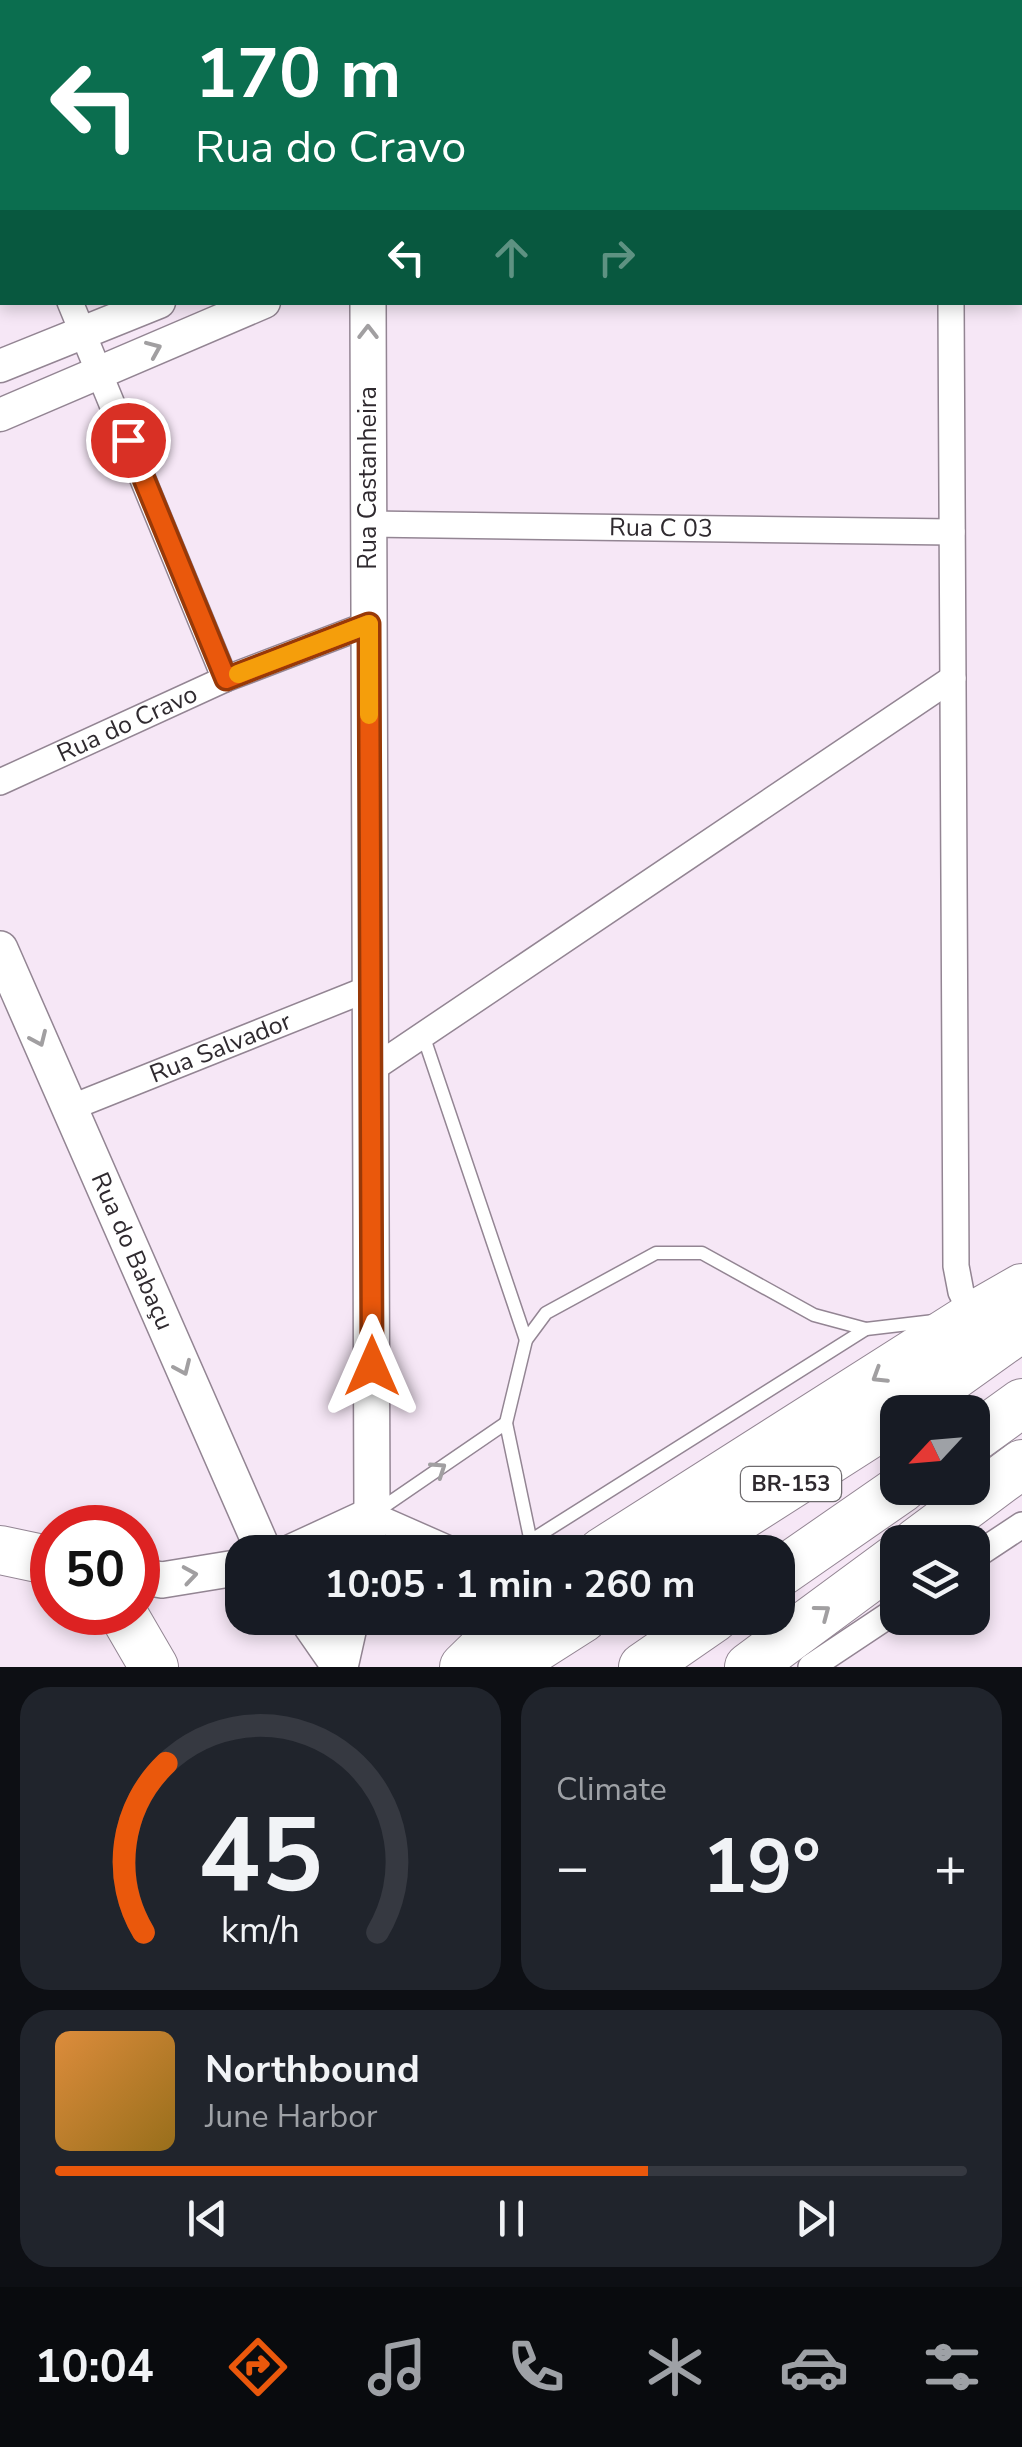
<!DOCTYPE html>
<meta charset="utf-8">
<style>
:root{--surface:#171b24;--page:#20242c;--text:#f1f3f6;--muted:#9ea1a6;--line:#363941;--accent:#ea580c}
body{margin:0;font-family:"Nunito Sans",sans-serif;background:var(--page);color:var(--text);height:100vh;display:flex;flex-direction:column;font-size:38px;white-space:nowrap}
*{box-sizing:border-box;margin:0}
p{font-size:32px;color:var(--muted)}
.icon{flex:none;width:55px;height:55px;fill:none;stroke:currentColor;stroke-width:2;stroke-linecap:round;stroke-linejoin:round}
.map{position:relative;height:1667px;overflow:hidden}
.panel{display:flex;flex-direction:column;gap:20px;padding:20px;background:#0d0f14;flex:1}
.panel>*{flex:none}
.guide{position:absolute;left:0px;top:0px;width:1022px;height:305px;box-shadow:0 5px 15px #0003;background:#0b6e4f;color:#fff;overflow:hidden}
.needle{width:65px;rotate:244deg}
.tools{position:absolute;left:880px;top:1395px;display:grid;gap:20px}
.tools a{display:grid;place-items:center;width:110px;height:110px;border-radius:20px;background:var(--surface);box-shadow:0 5px 15px #0003;font-size:50px}
.speed{position:absolute;left:30px;top:1505px;display:flex;gap:20px;font-size:50px;font-weight:700;text-align:center}
.speed>*{display:grid;place-content:center;width:130px;height:130px;border-radius:50%;background:var(--surface);box-shadow:0 5px 15px #0003;line-height:1}
.speed .limit{border:15px solid #d22;background:#fff;color:#111}
.pin{position:absolute;display:grid;place-items:center;width:85px;height:85px;color:#fff;margin:-42px;border:5px solid #fff;border-radius:50%;box-shadow:0 2px 10px #0007}
.me{position:absolute;width:110px;margin:-55px;rotate:0deg;stroke-linejoin:round;filter:drop-shadow(0 0 8px #0008)}
.turn{display:flex;align-items:center;gap:35px;height:210px;padding:0 30px;font-size:45px}
.turn .icon{width:130px;height:130px;stroke-width:2.5}
.turn b{display:block;font-size:70px;line-height:85px}
.lanes{display:flex;align-items:center;height:95px;padding:0 30px;background:#0003;justify-content:center;gap:50px;direction:ltr}
.lanes .off{opacity:.35}
.big{font-size:75px;font-weight:700;line-height:1.1}
.panel .card{flex:1;display:flex;flex-direction:column;justify-content:center;gap:15px;min-width:0;padding:0 35px;border-radius:30px;background:var(--page)}
.panel .dial{align-items:center;gap:0}
.dial svg{height:260px;overflow:visible;fill:none;stroke:var(--line);stroke-width:7;stroke-linecap:round;text-anchor:middle}
.dial text{fill:var(--text);stroke:none}
.song{display:flex;align-items:center;gap:30px}
.cover{width:120px;height:120px;border-radius:15px;background:linear-gradient(135deg,hsl(30 70% 55%),hsl(40 70% 35%))}
.played{height:10px;border-radius:5px;background:linear-gradient(90deg,var(--accent) 65%,var(--line) 65%)}
.keys{display:flex;justify-content:space-around;direction:ltr}
.heat{display:flex;justify-content:space-between;align-items:center;font-size:55px;direction:ltr}
.panel .tiles{flex:1;display:grid;gap:20px;grid-template-columns:1fr 1fr}
.card:last-child{grid-column:span 2}
.trip{position:absolute;left:225px;top:1535px;width:570px;height:100px;border-radius:30px;background:var(--surface);box-shadow:0 5px 15px #0003;font-weight:700;line-height:100px;text-align:center}
.tabs{display:flex;height:160px;justify-content:space-around;align-items:center;background:#090b0e;color:var(--muted)}
.tabs .icon{width:70px;height:70px}
.tabs .current{color:var(--accent)}
.tabs b{font-size:45px;color:var(--text)}
.map>svg:first-child{display:block}
.lines{fill:none;stroke-linecap:round;stroke-linejoin:round}
.service-casing{stroke:#938593;stroke-width:15}
.minor-casing{stroke:#938593;stroke-width:28}
.tertiary-casing{stroke:#938593;stroke-width:35}
.secondary-casing{stroke:#938593;stroke-width:38}
.motorway-casing{stroke:#938593;stroke-width:50}
.service{stroke:#fff;stroke-width:12}
.minor{stroke:#fff;stroke-width:25}
.tertiary{stroke:#fff;stroke-width:32}
.secondary{stroke:#fff;stroke-width:35}
.motorway{stroke:#fff;stroke-width:48}
.oneway{stroke:#a19fa1}
.route-casing{stroke:#983908;stroke-width:25}
.route{stroke:#ea580c;stroke-width:18}
.slow{stroke:#f59e0b;stroke-width:18}
.labels{text-anchor:middle;dominant-baseline:central;stroke-width:9;stroke-linejoin:round;paint-order:stroke}
.shield{fill:#fff;stroke:#6d6a6d;stroke-width:2.5}
.shield-label{font-size:22px;font-weight:bold;fill:#2f2a2f}
.street-label{font-size:25px;fill:#2f2a2f;stroke:#fff}
</style>
<div class="map">
<svg width="1022" height="1667" viewBox="0 0 1022 1667">
<rect width="100%" height="100%" fill="#f6e7f6"/>
<g class="lines">
<defs>
<g id="service">
<path d="M423 1035 526 1340"/>
<path d="M376 1512 506 1423"/>
<path d="M530 1541 866 1329"/>
<path d="M533 1552 506 1423 526 1340 546 1313 656 1253H702L814 1315 866 1329 934 1321"/>
</g>
<g id="minor">
<path d="M949 0V2"/>
<path d="M386 2V0"/>
<path d="M0 131 2 137"/>
<path d="M70 302 225 679"/>
<path d="M951 302 956 1266 961 1292 973 1316"/>
<path id="s1" d="M369 524 952 532"/>
<path id="s2" d="M0 782 225 679 369 624"/>
<path d="M371 1070 953 678"/>
<path id="s3" d="M70 1108 370 988"/>
<path d="M372 1515 456 1552"/>
<path d="M972 1558 1022 1525"/>
<path d="M811 1667 898 1609"/>
</g>
<g id="tertiary">
<path d="M0 366 159 302"/>
<path d="M0 415 264 302"/>
</g>
<g id="secondary">
<path d="M298 0 299 2"/>
<path id="s4" d="M0 949 264 1552"/>
<path d="M292 1552 372 1515"/>
<path d="M364 1552 372 1515 368 302"/>
<path d="M138 1576 162 1580 242 1567"/>
<path d="M306 1618 340 1667"/>
<path d="M340 1667 351 1618"/>
</g>
<g id="motorway">
<path d="M903 1412 1022 1327"/>
<path d="M972 1439 1022 1403"/>
<path d="M917 1542 1022 1464"/>
<path d="M0 1550 52 1561"/>
<path d="M602 1552 973 1316 1022 1288"/>
<path d="M685 1552 898 1416"/>
<path d="M778 1574 902 1488"/>
<path d="M122 1612 154 1667"/>
<path d="M464 1667 514 1618"/>
<path d="M506 1667 583 1618"/>
<path d="M643 1667 714 1618"/>
<path d="M749 1667 898 1557"/>
</g>
</defs>
<use href="#service" class="service-casing"/>
<use href="#minor" class="minor-casing"/>
<use href="#tertiary" class="tertiary-casing"/>
<use href="#secondary" class="secondary-casing"/>
<use href="#motorway" class="motorway-casing"/>
<use href="#service" class="service"/>
<use href="#minor" class="minor"/>
<use href="#tertiary" class="tertiary"/>
<use href="#secondary" class="secondary"/>
<use href="#motorway" class="motorway"/>
</g>
<defs><path id="oneway-chevron" d="M-2-3.5L2.5 0L-2 3.5" fill="none" stroke-width="1.6" stroke-linecap="round" stroke-linejoin="round" transform="scale(2.5)"/></defs>
<g class="oneway">
<use href="#oneway-chevron" transform="translate(368 332) rotate(-90)"/>
<use href="#oneway-chevron" transform="translate(154 349) rotate(-23)"/>
<use href="#oneway-chevron" transform="translate(39 1039) rotate(66)"/>
<use href="#oneway-chevron" transform="translate(183 1368) rotate(66)"/>
<use href="#oneway-chevron" transform="translate(879 1376) rotate(148)"/>
<use href="#oneway-chevron" transform="translate(439 1469) rotate(-34)"/>
<use href="#oneway-chevron" transform="translate(190 1575) rotate(-9)"/>
<use href="#oneway-chevron" transform="translate(823 1612) rotate(-37)"/>
</g>
<g class="lines">
<defs>
<path id="route" d="M128 440 226 679 369 624 372 1366"/>
</defs>
<use href="#route" class="route-casing"/>
<use href="#route" class="route"/>
<path class="slow" d="M238 674 369 624V715"/>
</g>
<g class="labels">
<rect class="shield" x="741" y="1467" width="100" height="34" rx="8"/>
<g class="shield-label">
<text x="791" y="1484">BR-153</text>
</g>
<g class="street-label">
<text transform="translate(368 478) rotate(-90)">Rua Castanheira</text>
<text stroke="none"><textPath href="#s1" startOffset="292">Rua C 03</textPath></text>
<text stroke="none"><textPath href="#s2" startOffset="140">Rua do Cravo</textPath></text>
<text stroke="none"><textPath href="#s3" startOffset="162">Rua Salvador</textPath></text>
<text stroke="none"><textPath href="#s4" startOffset="330">Rua do Babaçu</textPath></text>
</g>
</g>
</svg>
<div class="tools">
<a><svg class="needle" viewBox="-14 -14 28 28"><path d="M0-13l5 13h-10z" fill="#e53935"/><path d="M0 13l5-13h-10z" fill="#9ea1a6"/></svg></a>
<a><svg class="icon" aria-label="layers" viewBox="0 0 24 24"><path d="M12 4l9 5-9 5-9-5zM3 14l9 5 9-5"/></svg></a>
</div>
<div class="speed"><div class="limit">50</div></div>
<div class="pin" style="left:128px;top:440px;background:#d93025"><svg class="icon" aria-label="arrive" viewBox="0 0 24 24"><path d="M6 21V4h12l-3 4 3 4H6"/></svg></div>
<svg class="me" style="left:372px;top:1366px" viewBox="-20 -20 40 40"><path d="M0-17L14 15 0 8-14 15z" fill="#ea580c" stroke="#fff" stroke-width="4"/></svg>
<div class="trip">10:05 · 1 min · 260 m</div>
<div class="guide">
<div class="turn"><svg class="icon" aria-label="left" viewBox="0 0 24 24"><path d="M17 20v-9H6M10 6l-5 5 5 5"/></svg><div><b>170 m</b>Rua do Cravo</div></div>
<div class="lanes"><svg class="icon" aria-label="left" viewBox="0 0 24 24"><path d="M17 20v-9H6M10 6l-5 5 5 5"/></svg><svg class="icon off" aria-label="ahead" viewBox="0 0 24 24"><path d="M12 20V5M6 11l6-6 6 6"/></svg><svg class="icon off" aria-label="right" viewBox="0 0 24 24"><path d="M7 20v-9h11M14 6l5 5-5 5"/></svg></div>
</div>
</div>
<section class="panel">
<div class="tiles">
<div class="card dial"><svg viewBox="0 0 100 80">
<path d="M14 69A42 42 0 1 1 86 69"/>
<path d="M14 69A42 42 0 0 1 21 17" stroke="#ea580c"/>
<text x="50" y="56" font-size="32" font-weight="700">45</text>
<text x="50" y="72" font-size="11">km/h</text>
</svg></div>
<div class="card"><p>Climate</p>
<div class="heat"><a>−</a><b class="big">19°</b><a>+</a></div>
</div>
<div class="card">
<div class="song"><i class="cover"></i><div><b>Northbound</b><p>June Harbor</p></div></div>
<div class="played"></div>
<div class="keys"><svg class="icon" aria-label="previous" viewBox="0 0 24 24"><path d="M18 5L8 12l10 7zM5 5v14"/></svg><svg class="icon" aria-label="pause" viewBox="0 0 24 24"><path d="M8 5v14M16 5v14"/></svg><svg class="icon" aria-label="next" viewBox="0 0 24 24"><path d="M6 5l10 7-10 7zM19 5v14"/></svg></div>
</div>
</div>
</section>
<nav class="tabs">
<b>10:04</b>
<svg class="icon current" aria-label="directions" viewBox="0 0 24 24"><path d="M12 3l9 9-9 9-9-9zM9 14v-3h6M13 9l2 2-2 2"/></svg>
<svg class="icon" aria-label="music" viewBox="0 0 24 24"><path d="M9 18V5l10-2v13"/><circle cx="6" cy="18" r="3"/><circle cx="16" cy="16" r="3"/></svg>
<svg class="icon" aria-label="phone" viewBox="0 0 24 24"><path d="M5 4h4l2 5-3 2q2 4 5 5l2-3 5 2v4C11 20 4 13 5 4z"/></svg>
<svg class="icon" aria-label="climate" viewBox="0 0 24 24"><path d="M12 3v18M4 7l16 10M4 17L20 7"/></svg>
<svg class="icon" aria-label="car" viewBox="0 0 24 24"><path d="M5 17H2v-5l4-1 3-4h7l3 4 3 1v5h-3M9 17h6M6 11h13"/><circle cx="7" cy="17" r="2"/><circle cx="17" cy="17" r="2"/></svg>
<svg class="icon" aria-label="filters" viewBox="0 0 24 24"><path d="M4 7h16M4 17h16"/><circle cx="9" cy="7" r="2"/><circle cx="15" cy="17" r="2"/></svg>
</nav>
